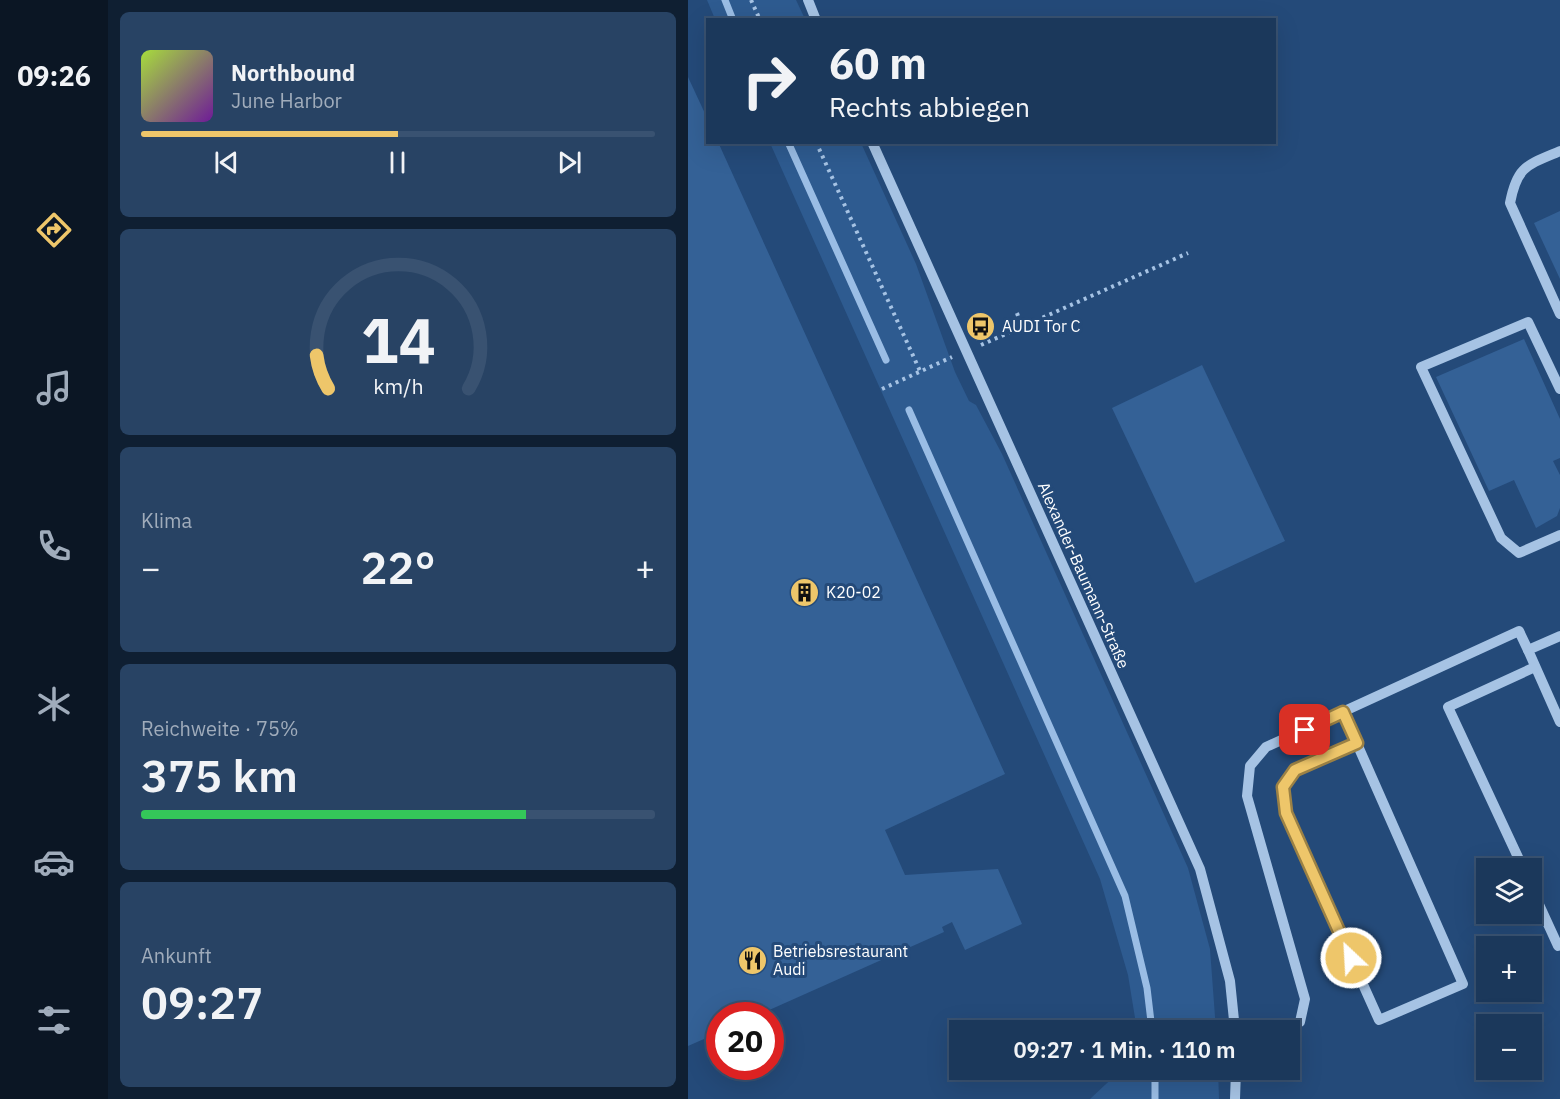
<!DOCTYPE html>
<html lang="de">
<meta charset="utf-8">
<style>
:root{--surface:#1b385b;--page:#284364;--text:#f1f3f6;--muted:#a0acbb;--line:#395271;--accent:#eec66a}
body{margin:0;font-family:"IBM Plex Sans",sans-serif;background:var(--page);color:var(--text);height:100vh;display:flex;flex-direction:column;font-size:22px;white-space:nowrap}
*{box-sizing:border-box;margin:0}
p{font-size:20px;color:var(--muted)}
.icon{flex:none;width:33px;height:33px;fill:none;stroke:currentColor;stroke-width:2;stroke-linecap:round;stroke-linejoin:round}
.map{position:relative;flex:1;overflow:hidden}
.sheet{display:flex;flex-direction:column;gap:12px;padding:12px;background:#0f1f32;width:580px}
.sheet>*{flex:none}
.top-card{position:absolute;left:18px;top:18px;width:570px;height:126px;border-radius:0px;box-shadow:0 6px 24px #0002,0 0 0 2px var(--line);background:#1b385b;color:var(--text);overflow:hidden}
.buttons{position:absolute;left:788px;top:858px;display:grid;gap:12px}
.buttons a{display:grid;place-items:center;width:66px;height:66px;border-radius:0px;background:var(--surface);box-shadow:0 6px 24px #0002,0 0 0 2px var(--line);font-size:30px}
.speed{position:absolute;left:18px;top:1002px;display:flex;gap:12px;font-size:30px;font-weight:700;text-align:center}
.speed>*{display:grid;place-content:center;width:78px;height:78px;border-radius:50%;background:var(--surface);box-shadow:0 6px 24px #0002,0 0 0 2px var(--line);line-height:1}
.speed .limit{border:9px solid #d22;background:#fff;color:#111}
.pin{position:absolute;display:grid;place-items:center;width:51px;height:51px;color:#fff;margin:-26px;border-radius:12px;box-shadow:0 3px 9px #0006}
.me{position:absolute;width:66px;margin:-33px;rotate:335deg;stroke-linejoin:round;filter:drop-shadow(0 0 4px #0008)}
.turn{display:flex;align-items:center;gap:21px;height:126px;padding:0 24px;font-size:27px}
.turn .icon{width:78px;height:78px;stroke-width:2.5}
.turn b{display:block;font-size:42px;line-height:51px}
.big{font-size:45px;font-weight:600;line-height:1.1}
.sheet .tile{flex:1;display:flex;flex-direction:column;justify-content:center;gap:9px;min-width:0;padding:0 21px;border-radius:9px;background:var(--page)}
.sheet .dial{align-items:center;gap:0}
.dial svg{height:156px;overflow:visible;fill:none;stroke:var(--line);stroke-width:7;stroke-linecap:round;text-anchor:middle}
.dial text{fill:var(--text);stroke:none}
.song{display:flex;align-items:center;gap:18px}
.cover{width:72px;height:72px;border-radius:9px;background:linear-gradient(135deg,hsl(80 70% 55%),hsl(280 70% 35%))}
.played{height:6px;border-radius:3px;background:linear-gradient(90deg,var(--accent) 50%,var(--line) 50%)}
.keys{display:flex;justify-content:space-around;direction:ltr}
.heat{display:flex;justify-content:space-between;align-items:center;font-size:33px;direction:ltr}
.charge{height:9px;border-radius:4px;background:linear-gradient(90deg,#34c759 75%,var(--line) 0)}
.trip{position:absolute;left:261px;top:1020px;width:351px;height:60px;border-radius:0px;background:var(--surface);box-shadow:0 6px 24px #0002,0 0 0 2px var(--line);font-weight:600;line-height:60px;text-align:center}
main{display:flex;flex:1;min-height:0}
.dock{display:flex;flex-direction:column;width:108px;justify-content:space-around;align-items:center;background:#0b1624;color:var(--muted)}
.dock .icon{width:42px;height:42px}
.dock .selected{color:var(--accent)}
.dock b{font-size:27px;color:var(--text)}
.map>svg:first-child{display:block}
.green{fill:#2e5b90}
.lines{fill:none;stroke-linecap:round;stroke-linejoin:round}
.stream{stroke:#9abde5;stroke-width:7}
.building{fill:#346196}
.path{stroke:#a6c3e4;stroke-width:4;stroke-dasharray:3 4.5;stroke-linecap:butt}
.minor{stroke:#a6c3e4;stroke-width:10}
.route-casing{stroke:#9b8145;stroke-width:15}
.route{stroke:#eec66a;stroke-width:10}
.labels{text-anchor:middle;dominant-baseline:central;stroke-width:6;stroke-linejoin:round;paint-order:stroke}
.poi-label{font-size:16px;fill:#fff;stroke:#244a79;text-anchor:start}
.street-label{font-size:16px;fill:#fff;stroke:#244a79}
</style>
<main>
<nav class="dock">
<b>09:26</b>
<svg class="icon selected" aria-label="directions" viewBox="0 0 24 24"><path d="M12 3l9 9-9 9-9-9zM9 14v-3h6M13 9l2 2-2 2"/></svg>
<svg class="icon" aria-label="music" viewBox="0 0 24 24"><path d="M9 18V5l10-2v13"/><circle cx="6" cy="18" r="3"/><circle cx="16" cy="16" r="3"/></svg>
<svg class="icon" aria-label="phone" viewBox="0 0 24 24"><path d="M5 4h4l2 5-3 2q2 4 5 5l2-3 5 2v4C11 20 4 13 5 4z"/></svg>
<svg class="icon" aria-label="climate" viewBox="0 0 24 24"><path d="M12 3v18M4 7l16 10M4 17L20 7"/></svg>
<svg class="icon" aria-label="car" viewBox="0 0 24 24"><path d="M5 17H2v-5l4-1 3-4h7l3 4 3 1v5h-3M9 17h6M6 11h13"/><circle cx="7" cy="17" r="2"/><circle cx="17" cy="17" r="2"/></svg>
<svg class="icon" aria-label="filters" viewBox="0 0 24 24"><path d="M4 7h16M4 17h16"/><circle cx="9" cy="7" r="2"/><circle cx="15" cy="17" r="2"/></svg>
</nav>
<section class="sheet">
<div class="tile">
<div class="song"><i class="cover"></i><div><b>Northbound</b><p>June Harbor</p></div></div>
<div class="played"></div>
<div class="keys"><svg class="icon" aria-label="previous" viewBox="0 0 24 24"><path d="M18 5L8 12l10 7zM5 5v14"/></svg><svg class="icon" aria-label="pause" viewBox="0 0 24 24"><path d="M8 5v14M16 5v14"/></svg><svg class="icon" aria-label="next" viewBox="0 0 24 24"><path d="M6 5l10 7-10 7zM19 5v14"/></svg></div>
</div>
<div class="tile dial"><svg viewBox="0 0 100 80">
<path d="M14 69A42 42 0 1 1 86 69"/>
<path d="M14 69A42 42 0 0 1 8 52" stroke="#eec66a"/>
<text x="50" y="56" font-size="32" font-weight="700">14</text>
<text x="50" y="72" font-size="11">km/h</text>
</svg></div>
<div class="tile"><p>Klima</p>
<div class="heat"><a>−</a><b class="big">22°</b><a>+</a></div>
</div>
<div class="tile"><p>Reichweite · 75%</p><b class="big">375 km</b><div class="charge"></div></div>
<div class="tile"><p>Ankunft</p><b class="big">09:27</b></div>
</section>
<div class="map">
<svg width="872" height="1099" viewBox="0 0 872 1099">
<rect width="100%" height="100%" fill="#244a79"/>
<g class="green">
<path d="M19 0H108L117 19H27Z"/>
<path d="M82 143H173L228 264 267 372 281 401 288 405 314 454 500 868 522 949 528 1030H449L440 975 412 879Z"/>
<path d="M433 1070H530L531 1099H402Z"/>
</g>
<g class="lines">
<g class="stream">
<path d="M37 0 45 20"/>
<path d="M100 142 198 360"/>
<path d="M221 410 437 896 459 988 464 1030"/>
<path d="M467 1099V1070"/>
</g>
</g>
<g class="building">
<path d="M0 77 20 120V142H30L317 774 197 830 217 875 310 869 334 924 277 950 264 922 254 927 256 932 68 1016H32V1032L0 1046Z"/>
<path d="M872 211V279L846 223Z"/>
<path d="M836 339 872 419V458L865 461 872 475V508L869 516 848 528 826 480 801 491 748 377Z"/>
<path d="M514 365 597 541 507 583 424 408Z"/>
</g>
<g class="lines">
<g class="path">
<path d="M63 0 72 20"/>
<path d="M128 142 232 371"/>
<path d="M329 313 334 328"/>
<path d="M293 345 500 253"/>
<path d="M194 389 264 357"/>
</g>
<g class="minor">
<path d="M120 0 128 20"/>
<path d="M184 142 512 869 542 981 547 1030"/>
<path d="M872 151C839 165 829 166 822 203L872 314"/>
<path d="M872 389 840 322 733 367 813 538 831 553 872 535"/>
<path d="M872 636 840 650 872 722"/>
<path d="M655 712 775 984 691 1020 598 813 595 787 607 770 669 743"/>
<path d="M835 868 760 707 847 667"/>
<path d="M843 887 870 946 872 945"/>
<path d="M598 1030 612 1022 617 999 559 796 562 766 578 747 831 631 840 650"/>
<path d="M547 1099 548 1070"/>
</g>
</g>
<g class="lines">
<defs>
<path id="route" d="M617 730 655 712 669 743 607 770 595 787 598 813 663 958"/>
</defs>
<use href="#route" class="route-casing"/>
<use href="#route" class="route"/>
</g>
<defs>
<symbol id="bus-disc" viewBox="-11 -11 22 22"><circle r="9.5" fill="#eec66a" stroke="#244a79"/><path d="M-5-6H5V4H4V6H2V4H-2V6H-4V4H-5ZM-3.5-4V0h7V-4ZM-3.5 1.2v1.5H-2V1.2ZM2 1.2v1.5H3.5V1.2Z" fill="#111"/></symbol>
<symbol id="building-disc" viewBox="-11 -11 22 22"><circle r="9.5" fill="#eec66a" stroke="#244a79"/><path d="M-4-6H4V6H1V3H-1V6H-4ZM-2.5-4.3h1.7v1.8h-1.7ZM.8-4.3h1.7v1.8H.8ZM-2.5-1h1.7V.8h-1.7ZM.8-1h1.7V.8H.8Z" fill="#111"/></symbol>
<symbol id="restaurant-disc" viewBox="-11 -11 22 22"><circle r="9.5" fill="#eec66a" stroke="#244a79"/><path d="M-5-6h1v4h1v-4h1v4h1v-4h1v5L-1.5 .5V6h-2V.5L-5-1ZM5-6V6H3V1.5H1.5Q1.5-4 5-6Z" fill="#111"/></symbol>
</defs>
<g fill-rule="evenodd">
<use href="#bus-disc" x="276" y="310" width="33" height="33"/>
<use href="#building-disc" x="100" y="576" width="33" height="33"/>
<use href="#restaurant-disc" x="48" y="944" width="33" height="33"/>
</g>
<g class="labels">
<g class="poi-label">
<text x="314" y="326">AUDI Tor C</text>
<text x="138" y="592">K20-02</text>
<text x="85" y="951">Betriebsrestaurant<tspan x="85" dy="18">Audi</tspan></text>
</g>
<g class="street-label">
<text transform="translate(396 575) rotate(66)">Alexander-Baumann-Straße</text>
</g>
</g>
</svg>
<div class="buttons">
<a><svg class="icon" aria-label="layers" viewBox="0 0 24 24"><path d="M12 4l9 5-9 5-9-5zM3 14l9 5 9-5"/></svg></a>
<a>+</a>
<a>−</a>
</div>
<div class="speed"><div class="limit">20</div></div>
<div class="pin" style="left:617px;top:730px;background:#d93025"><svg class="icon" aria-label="arrive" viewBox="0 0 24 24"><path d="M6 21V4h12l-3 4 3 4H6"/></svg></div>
<svg class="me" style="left:663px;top:958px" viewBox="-20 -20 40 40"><circle r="17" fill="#eec66a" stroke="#fff" stroke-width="3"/><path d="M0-11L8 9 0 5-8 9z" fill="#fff"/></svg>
<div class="trip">09:27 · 1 Min. · 110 m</div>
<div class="top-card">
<div class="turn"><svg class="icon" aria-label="right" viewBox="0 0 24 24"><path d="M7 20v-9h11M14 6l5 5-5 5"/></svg><div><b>60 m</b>Rechts abbiegen</div></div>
</div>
</div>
</main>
